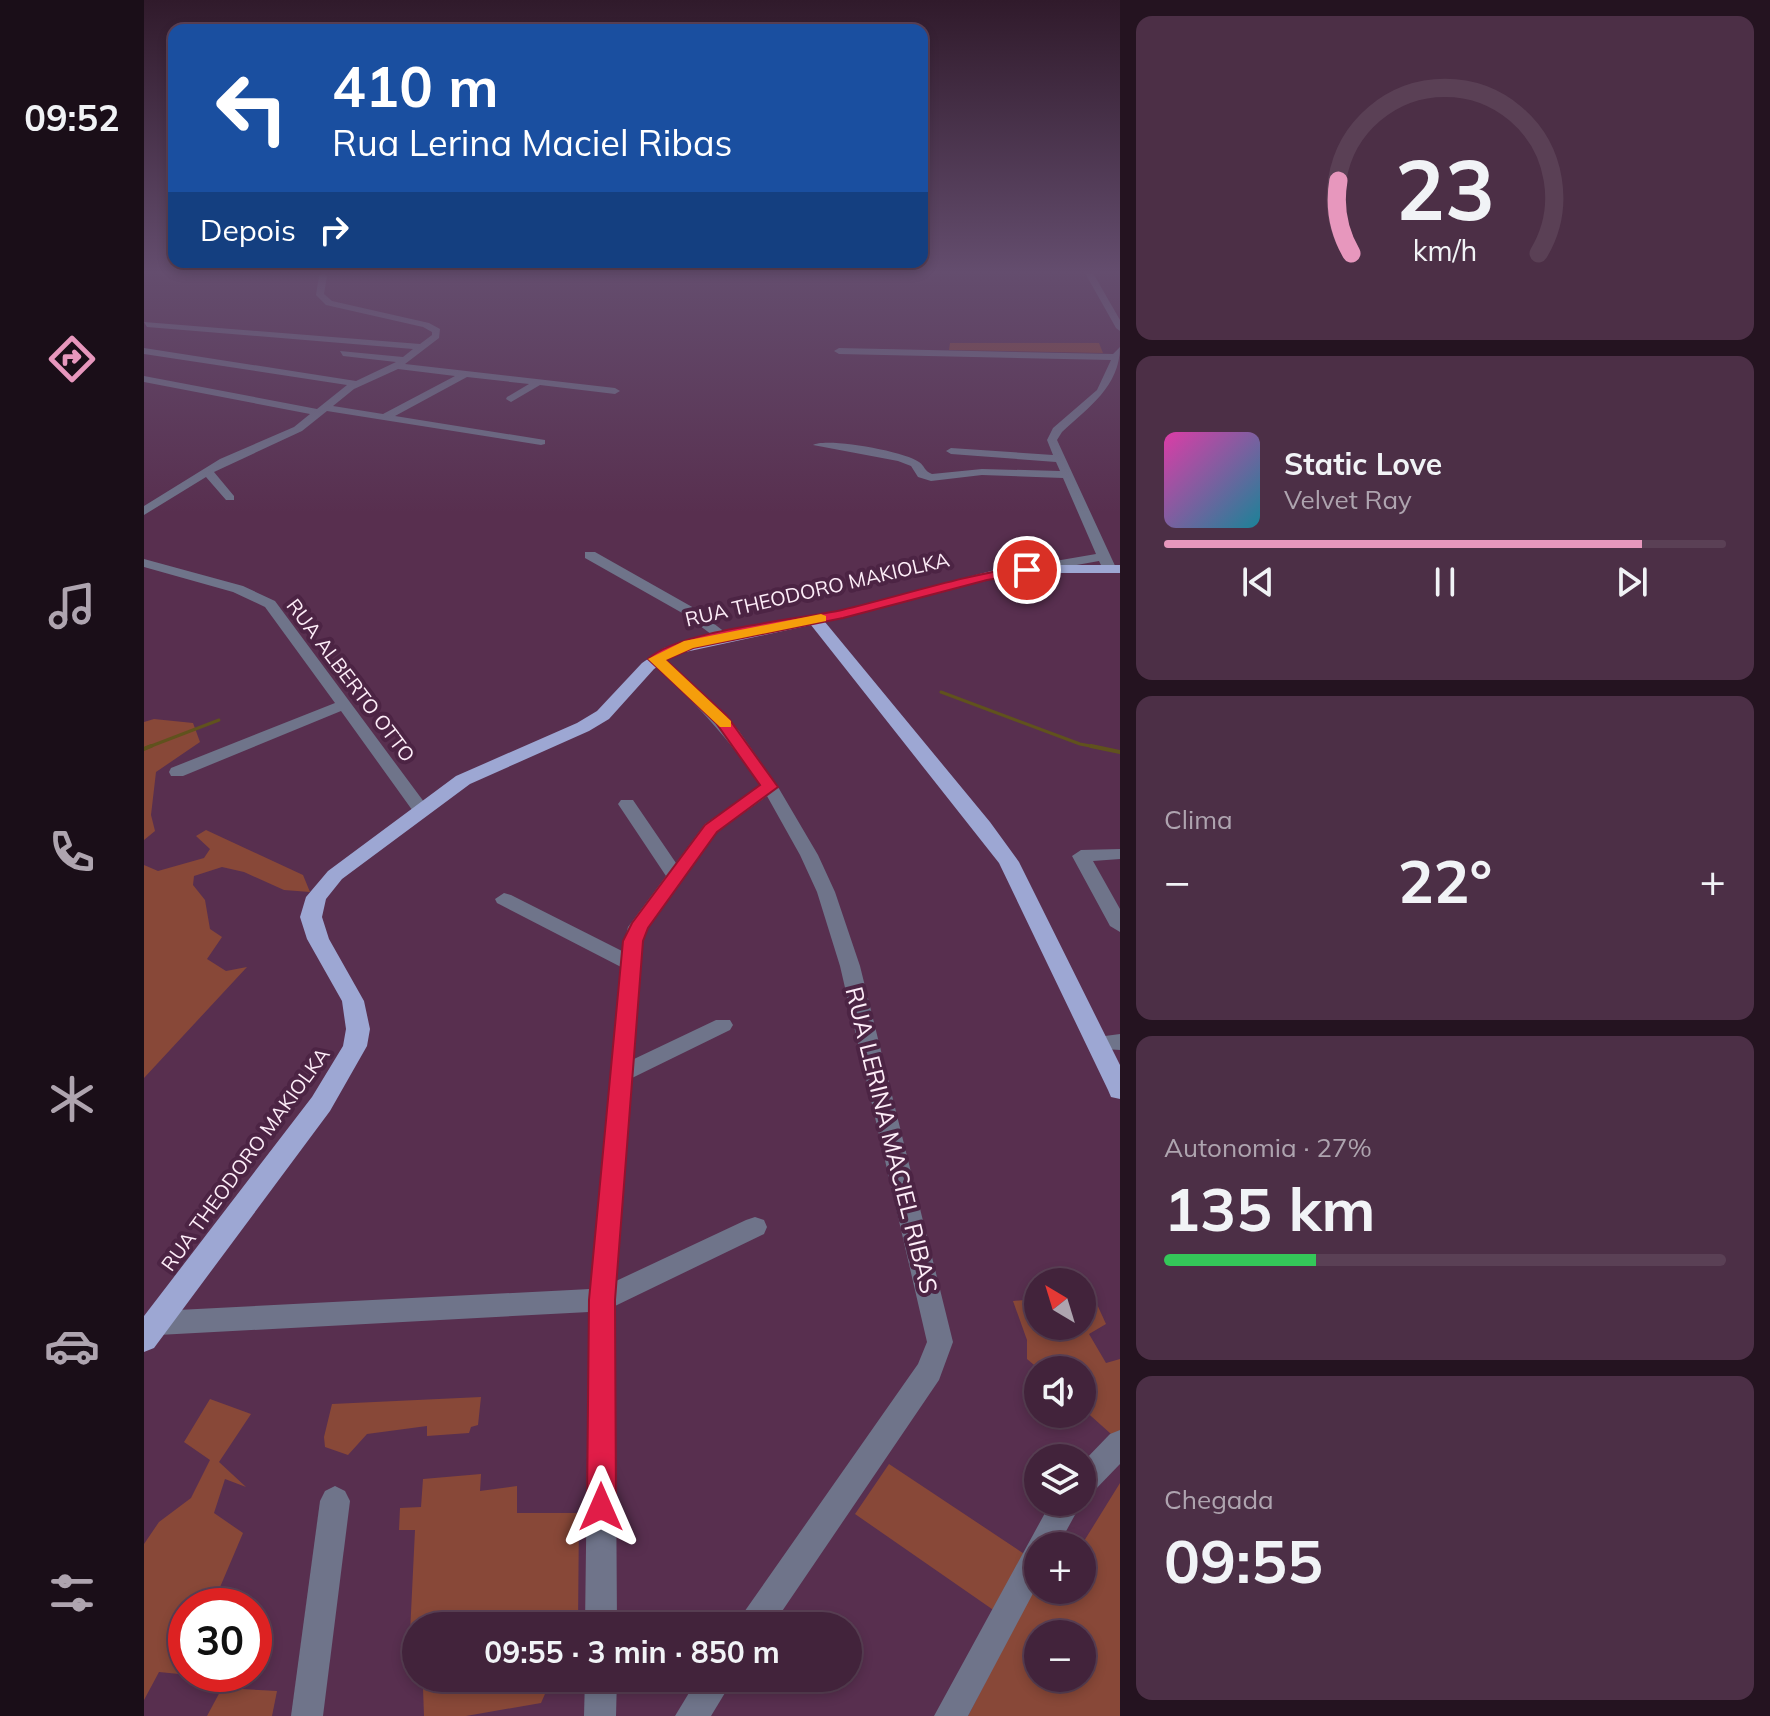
<!DOCTYPE html>
<html lang="pt">
<meta charset="utf-8">
<style>
:root{--surface:#42233b;--page:#4c2f46;--text:#f1f3f6;--muted:#aea4af;--line:#5a4055;--accent:#e797bd}
body{margin:0;font-family:Mulish,sans-serif;background:var(--page);color:var(--text);height:100vh;display:flex;flex-direction:column;font-size:30px;white-space:nowrap}
*{box-sizing:border-box;margin:0}
p{font-size:26px;color:var(--muted)}
.icon{flex:none;width:44px;height:44px;fill:none;stroke:currentColor;stroke-width:2;stroke-linecap:round;stroke-linejoin:round}
.map{position:relative;flex:1;overflow:hidden}
.panel{display:flex;flex-direction:column;gap:16px;padding:16px;background:#241320;width:650px}
.panel>*{flex:none}
.banner{position:absolute;left:24px;top:24px;width:760px;height:244px;border-radius:16px;box-shadow:0 4px 12px #0003,0 0 0 2px var(--line);background:#1a4fa0;color:#fff;overflow:hidden}
.needle{width:52px;rotate:322deg}
.fabs{position:absolute;left:880px;top:1268px;display:grid;gap:16px}
.fabs a{display:grid;place-items:center;width:72px;height:72px;border-radius:50%;background:var(--surface);box-shadow:0 4px 12px #0003,0 0 0 2px var(--line);font-size:40px}
.speed{position:absolute;left:24px;top:1588px;display:flex;gap:16px;font-size:40px;font-weight:700;text-align:center}
.speed>*{display:grid;place-content:center;width:104px;height:104px;border-radius:50%;background:var(--surface);box-shadow:0 4px 12px #0003,0 0 0 2px var(--line);line-height:1}
.speed .limit{border:12px solid #d22;background:#fff;color:#111}
.pin{position:absolute;display:grid;place-items:center;width:68px;height:68px;color:#fff;margin:-34px;border:4px solid #fff;border-radius:50%;box-shadow:0 2px 8px #0007}
.me{position:absolute;width:88px;margin:-44px;rotate:0deg;stroke-linejoin:round;filter:drop-shadow(0 0 6px #0008)}
.turn{display:flex;align-items:center;gap:28px;height:168px;padding:0 32px;font-size:36px}
.turn .icon{width:104px;height:104px;stroke-width:2.5}
.turn b{display:block;font-size:56px;line-height:68px}
.then{display:flex;align-items:center;height:76px;padding:0 32px;background:#0003;gap:16px;font-size:30px}
.big{font-size:60px;font-weight:700;line-height:1.1}
.panel .widget{flex:1;display:flex;flex-direction:column;justify-content:center;gap:12px;min-width:0;padding:0 28px;border-radius:16px;background:var(--page)}
.panel .dial{align-items:center;gap:0}
.dial svg{height:208px;overflow:visible;fill:none;stroke:var(--line);stroke-width:7;stroke-linecap:round;text-anchor:middle}
.dial text{fill:var(--text);stroke:none}
.song{display:flex;align-items:center;gap:24px}
.cover{width:96px;height:96px;border-radius:12px;background:linear-gradient(135deg,hsl(320 70% 55%),hsl(190 70% 35%))}
.played{height:8px;border-radius:4px;background:linear-gradient(90deg,var(--accent) 85%,var(--line) 85%)}
.keys{display:flex;justify-content:space-around;direction:ltr}
.heat{display:flex;justify-content:space-between;align-items:center;font-size:44px;direction:ltr}
.charge{height:12px;border-radius:6px;background:linear-gradient(90deg,#34c759 27%,var(--line) 0)}
.trip{position:absolute;left:258px;top:1612px;width:460px;height:80px;border-radius:40px;background:var(--surface);box-shadow:0 4px 12px #0003,0 0 0 2px var(--line);font-weight:700;line-height:80px;text-align:center}
main{display:flex;flex:1;min-height:0}
.tab-bar{display:flex;flex-direction:column;width:144px;justify-content:space-around;align-items:center;background:#1a0e18;color:var(--muted)}
.tab-bar .icon{width:56px;height:56px}
.tab-bar .active{color:var(--accent)}
.tab-bar b{font-size:36px;color:var(--text)}
.map>svg:first-child{display:block}
.green{fill:#884838;fill-rule:evenodd}
.lines{fill:none;stroke-linecap:round;stroke-linejoin:round}
.stream-far1{stroke:#60521d;stroke-width:3}
.stream{stroke:#60521d;stroke-width:4}
.minor{fill:#6f748a;fill-rule:evenodd}
.major{fill:#9da7d3;fill-rule:evenodd}
.route{fill:#e11d48;stroke:#92132f;stroke-width:2}
.slow{fill:#f59e0b}
.labels{text-anchor:middle;dominant-baseline:central;stroke-width:8;stroke-linejoin:round;paint-order:stroke}
.street-label{font-size:20px;fill:#fdedf8;stroke:#4c2444}
.near-street-label{font-size:24px;fill:#fdedf8;stroke:#4c2444}
</style>
<main>
<nav class="tab-bar">
<b>09:52</b>
<svg class="icon active" aria-label="directions" viewBox="0 0 24 24"><path d="M12 3l9 9-9 9-9-9zM9 14v-3h6M13 9l2 2-2 2"/></svg>
<svg class="icon" aria-label="music" viewBox="0 0 24 24"><path d="M9 18V5l10-2v13"/><circle cx="6" cy="18" r="3"/><circle cx="16" cy="16" r="3"/></svg>
<svg class="icon" aria-label="phone" viewBox="0 0 24 24"><path d="M5 4h4l2 5-3 2q2 4 5 5l2-3 5 2v4C11 20 4 13 5 4z"/></svg>
<svg class="icon" aria-label="climate" viewBox="0 0 24 24"><path d="M12 3v18M4 7l16 10M4 17L20 7"/></svg>
<svg class="icon" aria-label="car" viewBox="0 0 24 24"><path d="M5 17H2v-5l4-1 3-4h7l3 4 3 1v5h-3M9 17h6M6 11h13"/><circle cx="7" cy="17" r="2"/><circle cx="17" cy="17" r="2"/></svg>
<svg class="icon" aria-label="filters" viewBox="0 0 24 24"><path d="M4 7h16M4 17h16"/><circle cx="9" cy="7" r="2"/><circle cx="15" cy="17" r="2"/></svg>
</nav>
<div class="map">
<svg width="976" height="1716" viewBox="0 0 976 1716">
<rect width="100%" height="100%" fill="#582f4f"/>
<g class="green">
<path d="M806 343H955L959 353 805 350Z"/>
<path d="M10 719 49 723 56 742 12 772 7 815 11 831 0 840V722Z"/>
<path d="M62 830 159 875 166 892 140 890 100 872 78 867 50 876 49 885 61 900 66 929 78 937 63 959 82 971 103 967 0 1078V865L14 871 60 858 66 849 52 836Z"/>
<path d="M946 1289 962 1324 945 1334 962 1363 976 1359V1442L938 1408V1370H896L883 1359V1340L869 1301 894 1299V1326H938V1291Z"/>
<path d="M337 1397 334 1425 327 1427 325 1433 283 1436V1426L223 1434 204 1455 181 1447 180 1437 188 1404Z"/>
<path d="M66 1399 107 1414 75 1462 102 1487 81 1479 70 1513 99 1533 68 1606H42V1674L45 1675 15 1672 0 1700V1544L15 1522 47 1498 66 1460 40 1442Z"/>
<path d="M745 1464 894 1563V1590H938L937 1546 976 1483V1716H824L871 1625 711 1514ZM894 1634H938V1678H894Z"/>
<path d="M337 1474 336 1491 373 1486V1513H435L434 1626H272V1673L265 1654 271 1530H255L256 1508 277 1507 279 1479Z"/>
<path d="M274 1678H408L397 1703 322 1716H280L279 1688Z"/>
<path d="M78 1688 133 1691 128 1716H63Z"/>
</g>
<g class="lines">
<g class="stream-far1">
<path d="M797 692 936 744 957 748"/>
<path d="M2 748 75 720"/>
</g>
<g class="stream">
<path d="M947 746 976 752"/>
<path d="M0 749 7 746"/>
</g>
<g class="minor">
<path d="M941 273H949L976 320V331L972 328Z"/>
<path d="M179 274 183 276 180 294 188 301 285 323 296 329 295 338 261 364 471 388 476 391 471 394 396 385 367 402 362 399 363 397 385 384 323 377 251 416 401 440V444L397 445 183 411 158 431 70 472 90 496V500H82L62 477 0 515V506L76 459 150 427 166 414 0 382V376L173 409 203 385 0 354V348L212 381 252 362 199 356 196 351 259 357 269 349 3 327 0 322 276 344 288 335V332L279 327 182 305 172 295 175 276ZM254 369 311 376 239 414 189 406 210 389Z"/>
<path d="M976 347C976 386 944 408 918 432L913 440 973 570 971 573H961L955 561 888 573 882 569 888 565 952 554 919 478 838 475 787 481 774 477 767 466 754 461 669 445C681 437 761 451 775 462 781 466 780 471 788 474L838 469 916 471 912 462 807 454 802 451 807 448 909 455 903 440 909 428 953 390 967 360 695 354 690 351 695 348 969 354Z"/>
<path d="M441 552H451L550 608 587 637 585 640H575L540 614 441 558Z"/>
<path d="M0 559 99 586 131 601 283 806 286 810 283 814H271L197 711 39 776H27L25 772 27 768 191 703 121 607 89 592 0 567Z"/>
<path d="M512 655 517 656 567 701 595 731 634 787 674 855 691 892 716 966 809 1342 795 1380 628 1626H593L598 1615 774 1364 783 1342 696 966 673 892 656 855 623 796 573 832 503 928 499 941 490 1059 572 1020H586L589 1025 586 1030 488 1078 472 1281 602 1220 611 1217 620 1220 623 1227 620 1234 471 1306 473 1626H441L445 1312 14 1335 5 1331 1 1323 5 1315 14 1311 446 1289 477 967 353 903 351 899 360 893 367 895 478 951 484 927 522 876 474 804 477 800H489L532 863 561 824 617 786C581 734 553 704 507 662V656Z"/>
<path d="M976 849V859L949 861 976 909V932L966 926 928 856 937 850Z"/>
<path d="M976 1034V1050L946 1048 942 1043 946 1038Z"/>
<path d="M976 1430V1464L948 1493 938 1497V1463L966 1434Z"/>
<path d="M191 1486 201 1491 206 1501 179 1716H147L176 1501 181 1491Z"/>
<path d="M907 1502H938L914 1546H894V1584L824 1716H790Z"/>
<path d="M441 1678H473L472 1716H440Z"/>
<path d="M554 1678H590L567 1716H531Z"/>
</g>
<path class="major" d="M897 565H976V573H897L852 578 681 622 846 822 875 862 976 1065V1099L967 1097 964 1090 855 863 667 625 532 654 510 669 465 719 445 731 326 784 198 879 182 899 178 917 185 939 220 1001 226 1029 223 1046 186 1111 10 1348 0 1352V1316L168 1097 199 1046 202 1029 198 1001 163 939 156 917 162 897 184 871 312 776 433 723 453 711 498 663 520 648 557 637 698 610 851 570Z"/>
</g>
<linearGradient id="sky" x2="0" y2="1"><stop stop-color="#301a2b"/><stop offset="0.53" stop-color="#644d6e"/><stop offset="1" stop-color="#644d6e" stop-opacity="0"/></linearGradient>
<rect width="976" height="513" fill="url(#sky)"/>
<path class="route" d="M883 566 887 567V573L843 580 699 618 549 648 522 660 583 716 634 787 573 832 504 928 499 941 471 1300 472 1507 468 1518 457 1522 447 1518 443 1507 445 1300 479 941 488 923 561 825 616 785 572 723 504 659C535 630 653 620 698 610 760 595 820 575 883 566Z"/>
<path class="slow" d="M677 614 682 616V621L549 648 522 660 587 721V727H576L504 659 540 641Z"/>
<g class="labels">
<g class="street-label">
<text transform="translate(673 589) rotate(-13)">RUA THEODORO MAKIOLKA</text>
<text transform="translate(207 680) rotate(53)">RUA ALBERTO OTTO</text>
<text transform="translate(101 1159) rotate(-54)">RUA THEODORO MAKIOLKA</text>
</g>
<g class="near-street-label">
<text transform="translate(748 1140) rotate(76)">RUA LERINA MACIEL RIBAS</text>
</g>
</g>
</svg>
<div class="fabs">
<a><svg class="needle" viewBox="-14 -14 28 28"><path d="M0-13l5 13h-10z" fill="#e53935"/><path d="M0 13l5-13h-10z" fill="#aea4af"/></svg></a>
<a><svg class="icon" aria-label="sound" viewBox="0 0 24 24"><path d="M4 9h4l5-4v14l-5-4H4zM17 9q2 3 0 6"/></svg></a>
<a><svg class="icon" aria-label="layers" viewBox="0 0 24 24"><path d="M12 4l9 5-9 5-9-5zM3 14l9 5 9-5"/></svg></a>
<a>+</a>
<a>−</a>
</div>
<div class="speed"><div class="limit">30</div></div>
<div class="pin" style="left:883px;top:570px;background:#d93025"><svg class="icon" aria-label="arrive" viewBox="0 0 24 24"><path d="M6 21V4h12l-3 4 3 4H6"/></svg></div>
<svg class="me" style="left:457px;top:1507px" viewBox="-20 -20 40 40"><path d="M0-17L14 15 0 8-14 15z" fill="#e11d48" stroke="#fff" stroke-width="4"/></svg>
<div class="trip">09:55 · 3 min · 850 m</div>
<div class="banner">
<div class="turn"><svg class="icon" aria-label="left" viewBox="0 0 24 24"><path d="M17 20v-9H6M10 6l-5 5 5 5"/></svg><div><b>410 m</b>Rua Lerina Maciel Ribas</div></div>
<div class="then">Depois<svg class="icon" aria-label="right" viewBox="0 0 24 24"><path d="M7 20v-9h11M14 6l5 5-5 5"/></svg></div>
</div>
</div>
<section class="panel">
<div class="widget dial"><svg viewBox="0 0 100 80">
<path d="M14 69A42 42 0 1 1 86 69"/>
<path d="M14 69A42 42 0 0 1 9 41" stroke="#e797bd"/>
<text x="50" y="56" font-size="32" font-weight="700">23</text>
<text x="50" y="72" font-size="11">km/h</text>
</svg></div>
<div class="widget">
<div class="song"><i class="cover"></i><div><b>Static Love</b><p>Velvet Ray</p></div></div>
<div class="played"></div>
<div class="keys"><svg class="icon" aria-label="previous" viewBox="0 0 24 24"><path d="M18 5L8 12l10 7zM5 5v14"/></svg><svg class="icon" aria-label="pause" viewBox="0 0 24 24"><path d="M8 5v14M16 5v14"/></svg><svg class="icon" aria-label="next" viewBox="0 0 24 24"><path d="M6 5l10 7-10 7zM19 5v14"/></svg></div>
</div>
<div class="widget"><p>Clima</p>
<div class="heat"><a>−</a><b class="big">22°</b><a>+</a></div>
</div>
<div class="widget"><p>Autonomia · 27%</p><b class="big">135 km</b><div class="charge"></div></div>
<div class="widget"><p>Chegada</p><b class="big">09:55</b></div>
</section>
</main>
